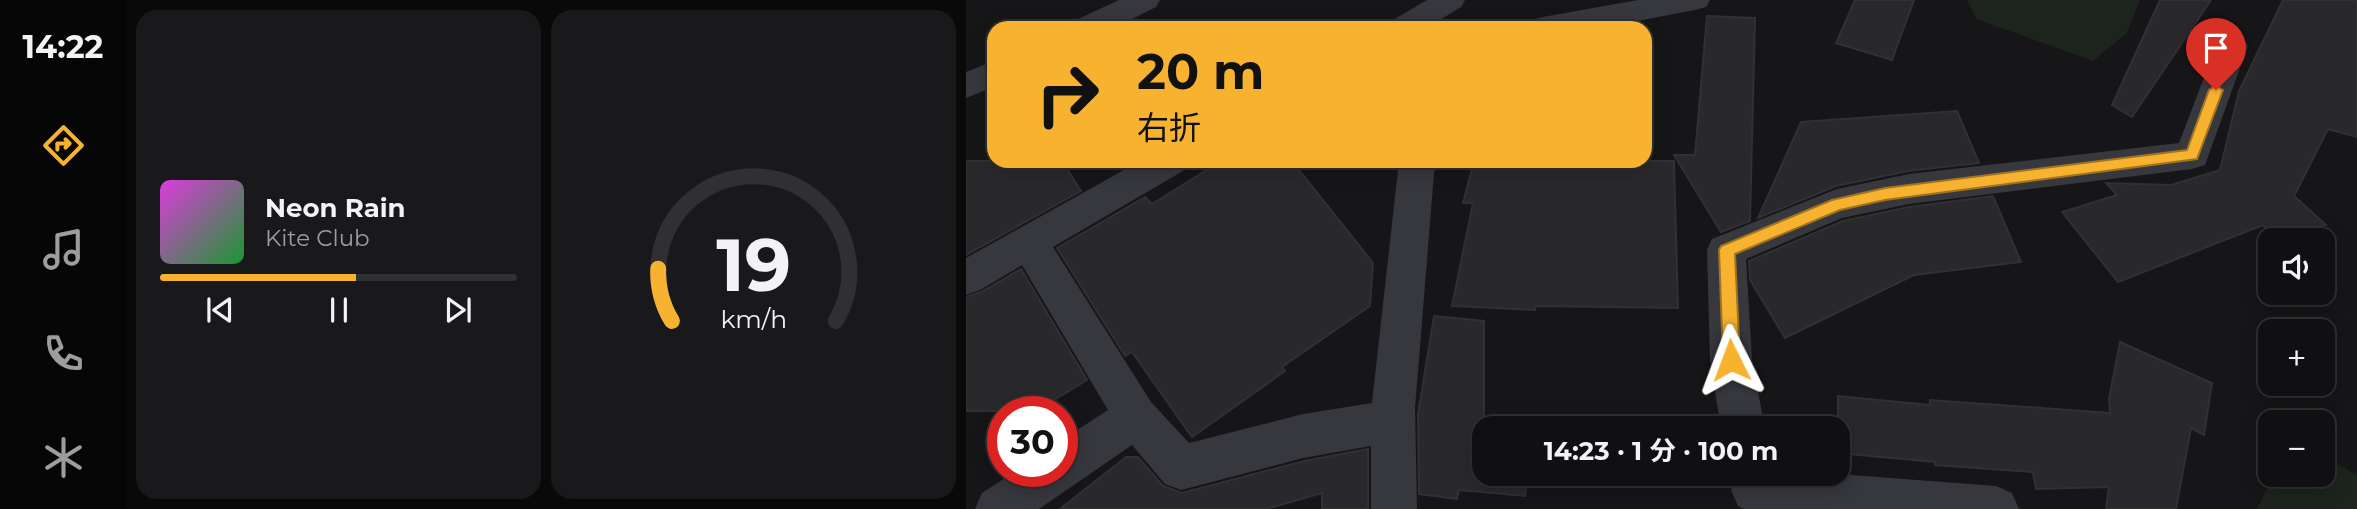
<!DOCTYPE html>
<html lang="ja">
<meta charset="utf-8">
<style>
:root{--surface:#101012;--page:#19191b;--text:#f1f3f6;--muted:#9c9d9f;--line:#303032;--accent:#f7b230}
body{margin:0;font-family:Montserrat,"Noto Sans JP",sans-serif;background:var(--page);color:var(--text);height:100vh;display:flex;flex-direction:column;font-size:26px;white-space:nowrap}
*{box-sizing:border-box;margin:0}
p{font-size:23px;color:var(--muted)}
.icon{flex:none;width:38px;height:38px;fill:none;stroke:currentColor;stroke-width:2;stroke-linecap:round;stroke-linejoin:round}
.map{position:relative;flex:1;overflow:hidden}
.details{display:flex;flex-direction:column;gap:10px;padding:10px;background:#09090a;width:840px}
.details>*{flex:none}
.hud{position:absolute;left:21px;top:21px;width:665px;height:147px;border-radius:21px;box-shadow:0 4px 18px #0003,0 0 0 2px var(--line);background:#f7b230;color:#111;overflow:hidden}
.controls{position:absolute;left:1292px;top:228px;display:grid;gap:14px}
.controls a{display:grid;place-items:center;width:77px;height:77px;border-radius:14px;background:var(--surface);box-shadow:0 4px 18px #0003,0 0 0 2px var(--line);font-size:35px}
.speed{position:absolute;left:21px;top:396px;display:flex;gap:14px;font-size:35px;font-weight:700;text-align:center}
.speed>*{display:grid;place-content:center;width:91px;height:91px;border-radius:50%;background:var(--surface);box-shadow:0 4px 18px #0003,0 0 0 2px var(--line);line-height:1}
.speed .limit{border:10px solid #d22;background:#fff;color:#111}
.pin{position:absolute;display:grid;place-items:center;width:60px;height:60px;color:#fff;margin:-72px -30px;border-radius:50% 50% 50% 0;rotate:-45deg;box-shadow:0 0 7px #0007}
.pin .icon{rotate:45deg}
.me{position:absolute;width:77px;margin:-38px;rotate:357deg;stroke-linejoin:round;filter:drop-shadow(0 0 5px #0008)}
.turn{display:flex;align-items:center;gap:24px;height:147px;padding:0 35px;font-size:32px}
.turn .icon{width:91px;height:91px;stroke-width:2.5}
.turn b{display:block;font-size:49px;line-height:60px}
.details .card{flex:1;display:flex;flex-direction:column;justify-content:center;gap:10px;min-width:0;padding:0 24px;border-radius:21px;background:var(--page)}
.details .dial{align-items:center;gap:0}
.dial svg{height:182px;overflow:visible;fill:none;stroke:var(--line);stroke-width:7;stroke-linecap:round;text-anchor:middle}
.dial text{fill:var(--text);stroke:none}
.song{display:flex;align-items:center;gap:21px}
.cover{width:84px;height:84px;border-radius:10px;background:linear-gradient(135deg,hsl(300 70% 55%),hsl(130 70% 35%))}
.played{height:7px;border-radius:4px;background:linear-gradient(90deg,var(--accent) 55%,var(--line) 55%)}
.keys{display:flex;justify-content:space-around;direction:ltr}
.details .tiles{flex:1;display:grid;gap:10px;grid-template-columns:repeat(2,1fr)}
.trip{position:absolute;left:506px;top:416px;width:378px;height:70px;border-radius:21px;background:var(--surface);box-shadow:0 4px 18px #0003,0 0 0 2px var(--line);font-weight:700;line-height:70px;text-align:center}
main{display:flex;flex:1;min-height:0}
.tabs{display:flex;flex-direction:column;width:126px;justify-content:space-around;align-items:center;background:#060607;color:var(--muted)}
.tabs .icon{width:49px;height:49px}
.tabs .active{color:var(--accent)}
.tabs b{font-size:32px;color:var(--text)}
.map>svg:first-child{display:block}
.green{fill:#1c241d}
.building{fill:#29292c;stroke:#303035;stroke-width:2}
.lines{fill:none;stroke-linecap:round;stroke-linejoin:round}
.minor{fill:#37383e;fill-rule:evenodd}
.route{fill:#f7b230;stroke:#a1741f;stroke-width:2}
</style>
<main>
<nav class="tabs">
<b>14:22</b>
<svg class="icon active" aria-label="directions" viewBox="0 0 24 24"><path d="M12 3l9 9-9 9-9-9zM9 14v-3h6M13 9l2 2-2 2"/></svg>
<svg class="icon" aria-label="music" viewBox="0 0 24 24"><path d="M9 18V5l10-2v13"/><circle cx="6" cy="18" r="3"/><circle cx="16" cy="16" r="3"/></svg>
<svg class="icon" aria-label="phone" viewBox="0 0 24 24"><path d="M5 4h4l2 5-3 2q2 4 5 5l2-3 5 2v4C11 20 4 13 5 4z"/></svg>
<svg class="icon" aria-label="climate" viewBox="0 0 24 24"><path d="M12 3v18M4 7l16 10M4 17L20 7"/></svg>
</nav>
<section class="details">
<div class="tiles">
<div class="card">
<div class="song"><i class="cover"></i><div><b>Neon Rain</b><p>Kite Club</p></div></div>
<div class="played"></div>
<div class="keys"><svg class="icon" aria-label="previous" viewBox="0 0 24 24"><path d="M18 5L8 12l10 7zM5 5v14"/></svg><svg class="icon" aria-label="pause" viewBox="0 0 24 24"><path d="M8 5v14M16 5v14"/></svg><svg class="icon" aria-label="next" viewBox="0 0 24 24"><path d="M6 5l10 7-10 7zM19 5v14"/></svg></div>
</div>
<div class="card dial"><svg viewBox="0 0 100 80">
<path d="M14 69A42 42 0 1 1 86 69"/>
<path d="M14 69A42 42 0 0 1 8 46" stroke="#f7b230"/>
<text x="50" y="56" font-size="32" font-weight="700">19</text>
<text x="50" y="72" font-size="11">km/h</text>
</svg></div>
</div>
</section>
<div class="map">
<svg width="1391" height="509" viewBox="0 0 1391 509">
<rect width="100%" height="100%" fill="#161618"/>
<g class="green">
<path d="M1001 0H1174L1161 33 1127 61 1010 19Z"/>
<path d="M1356 455 1391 475V509H1291L1308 474H1356Z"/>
</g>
<g class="building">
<path d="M889 0H948L926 60 870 43Z"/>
<path d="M1194 0H1245L1166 117 1146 105Z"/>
<path d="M1317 0H1391V137L1362 129 1328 196 1360 225 1306 236 1297 225 1152 282 1096 212 1151 195 1140 183 1205 185 1254 170 1273 91Z"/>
<path d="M741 16 789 18 784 221 755 232 708 155H729Z"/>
<path d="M991 111 1013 163 942 171 870 186 792 218 835 122Z"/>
<path d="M0 161H96L115 191 0 255Z"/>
<path d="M255 161H326L407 263 404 306 316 367 319 371 226 437 166 352 159 356 91 248 179 197 186 204Z"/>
<path d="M508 161H708L712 308 569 306V310L486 306 507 203H497Z"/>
<path d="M1027 196 1055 262 948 275 819 338 784 280 783 261 877 221 943 207Z"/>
<path d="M55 269 121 380 70 411H0V297L15 292Z"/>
<path d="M468 316 518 321V423L568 429H518V474H562L559 496 493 490 491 499 453 494 452 414Z"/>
<path d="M1154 342 1246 383 1238 435 1225 428 1210 509H1140L1143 487 1070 489 1067 472 969 465V462L872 453V396L964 405V400L1144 413 1143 399Z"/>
<path d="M402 449V509H356V493L300 509H94L160 457H172L197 486 216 493 338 461Z"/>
</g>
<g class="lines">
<g class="minor">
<path d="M153 0H194L190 7 148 28H105L110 20Z"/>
<path d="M461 0H499L495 7 461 28H422L427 20Z"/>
<path d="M672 0H744L740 7 729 10 635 28H561L566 20 577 17Z"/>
<path d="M1266 35 1277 38 1282 46 1239 165 1226 169 943 204 876 218 780 259 786 360 799 429H755L744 360 741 250 746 239 871 189 943 174 1213 143 1250 46 1255 38Z"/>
<path d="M28 61V87L0 98V72Z"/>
<path d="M174 161H222L217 171 87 247 185 402 223 443 337 414 406 403 433 161H469L449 408 451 509H405V446L337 458 215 490 199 484 166 445 73 509H9L16 493 50 471H96V440L142 410 56 265 14 290 0 295V258Z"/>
<path d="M772 474H872L1030 486 1046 493 1053 509H778L772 506 765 490Z"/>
</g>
</g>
<path class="route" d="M1250 85 1257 90 1231 159 919 200 874 210 769 254 774 360 771 365 765 368 759 365 757 360 753 250 755 246 866 200 919 188 1221 150 1243 90Z"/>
</svg>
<div class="controls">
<a><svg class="icon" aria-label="sound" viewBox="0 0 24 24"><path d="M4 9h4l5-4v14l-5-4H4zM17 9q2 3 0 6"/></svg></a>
<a>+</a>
<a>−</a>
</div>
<div class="speed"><div class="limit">30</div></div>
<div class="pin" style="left:1250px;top:90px;background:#d93025"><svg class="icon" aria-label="arrive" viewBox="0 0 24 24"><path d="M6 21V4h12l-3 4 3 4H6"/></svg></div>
<svg class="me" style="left:765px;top:360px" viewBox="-20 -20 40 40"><path d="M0-17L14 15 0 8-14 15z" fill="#f7b230" stroke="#fff" stroke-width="4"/></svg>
<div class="trip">14:23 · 1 分 · 100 m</div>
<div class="hud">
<div class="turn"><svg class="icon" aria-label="right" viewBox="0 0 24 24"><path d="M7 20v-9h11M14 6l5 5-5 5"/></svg><div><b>20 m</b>右折</div></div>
</div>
</div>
</main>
